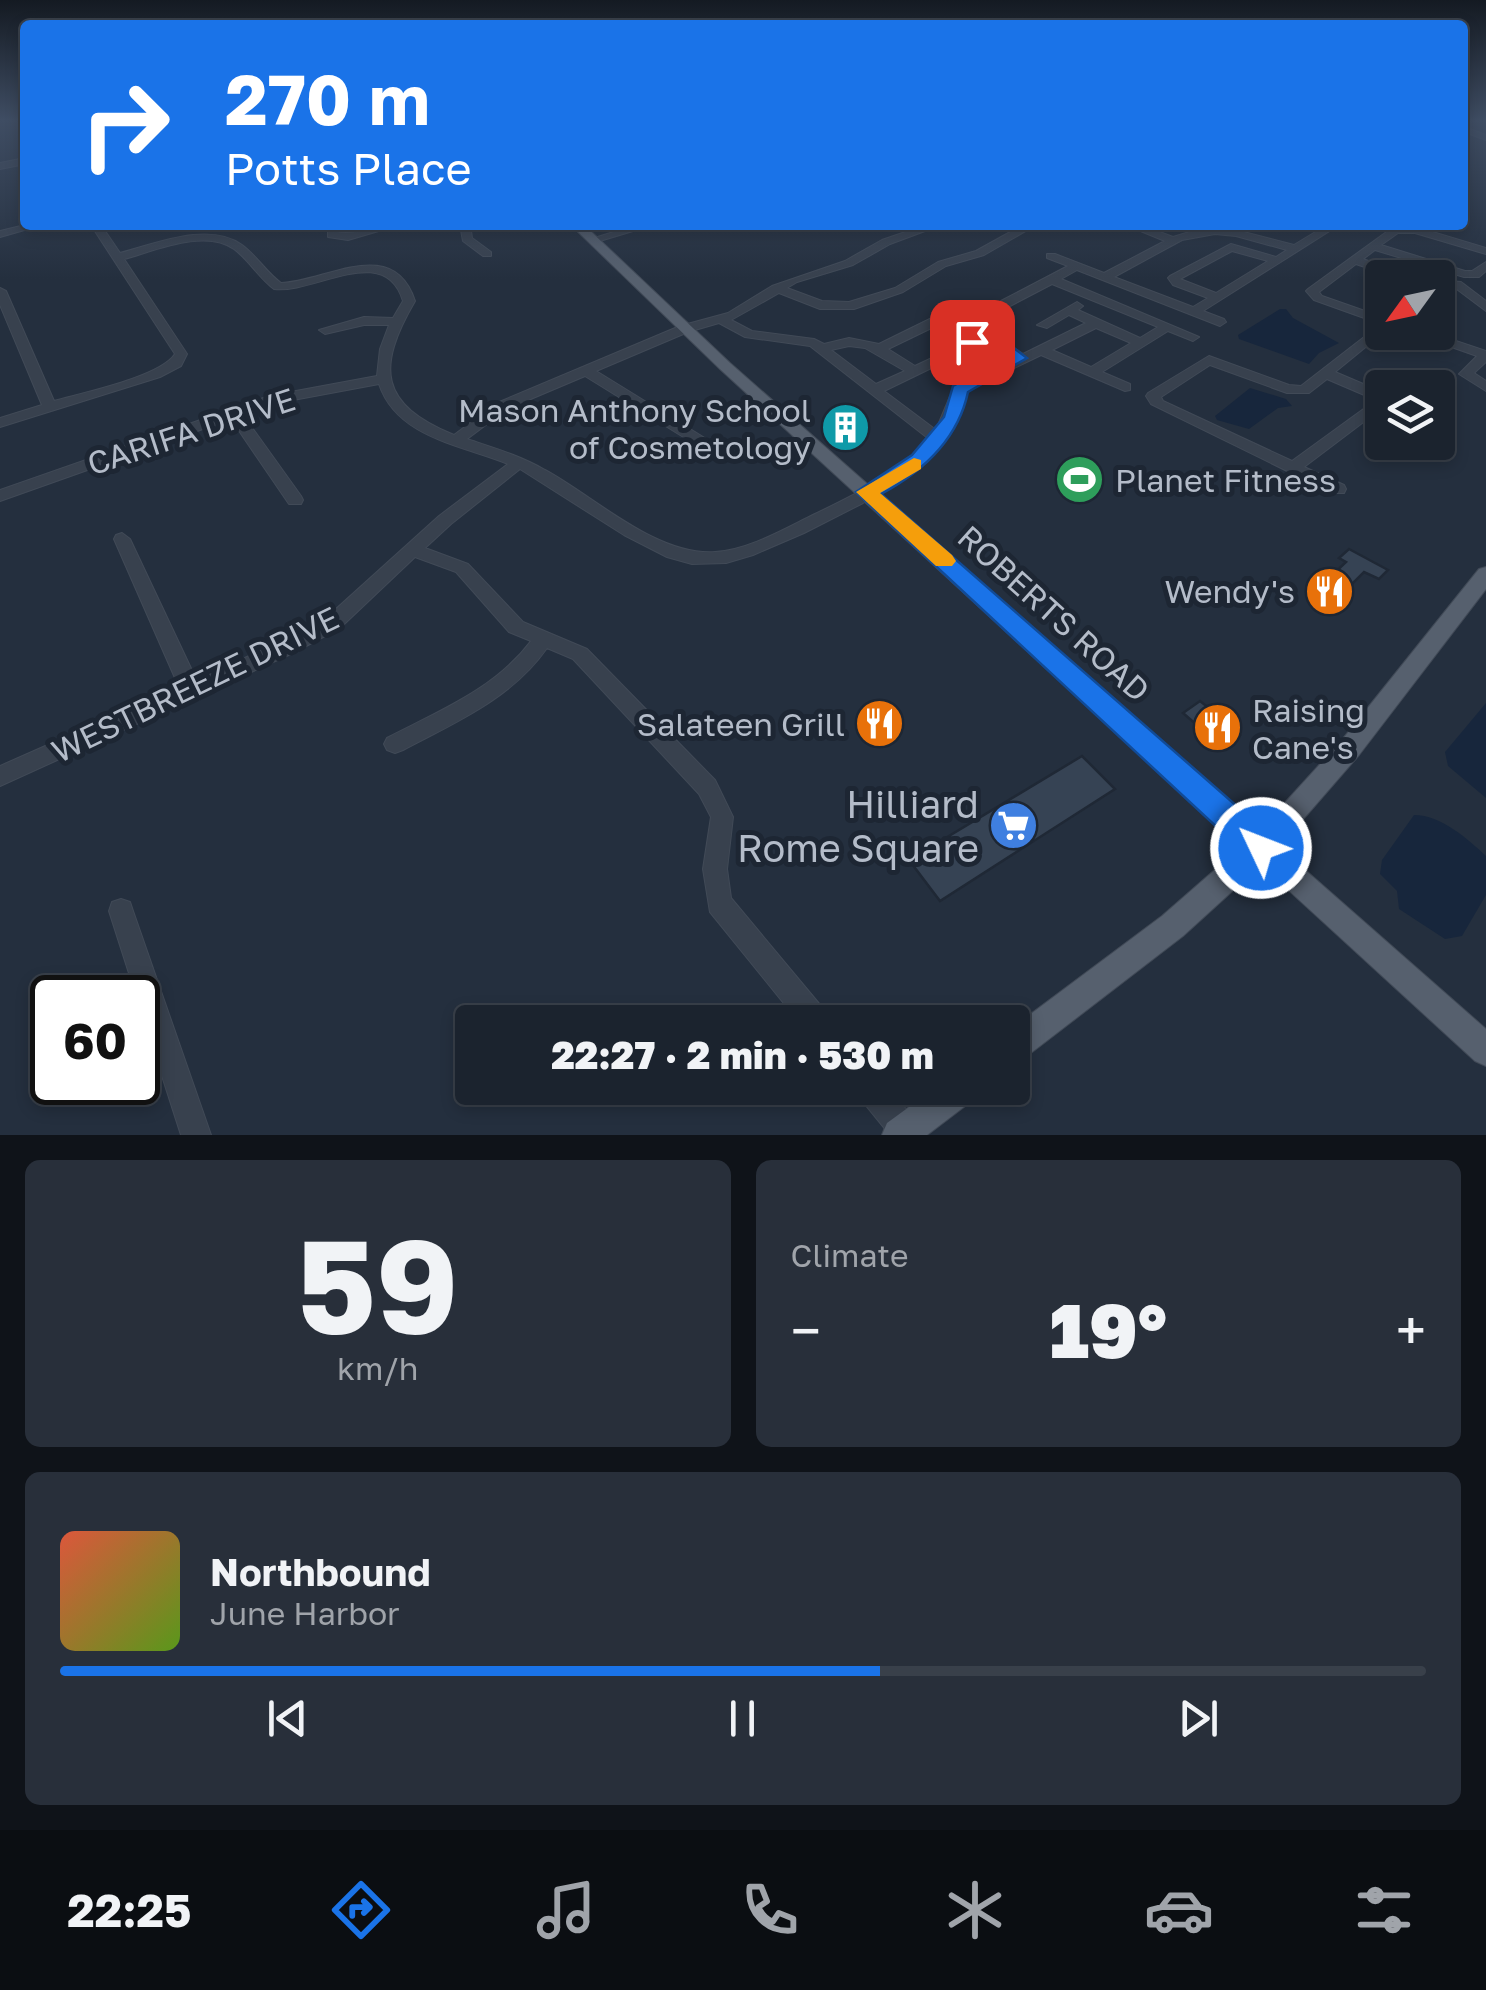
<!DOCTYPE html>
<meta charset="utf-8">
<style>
:root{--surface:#1b232e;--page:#282f3a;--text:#f1f3f6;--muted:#a0a4aa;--line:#39404a;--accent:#1a73e8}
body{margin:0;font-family:"Golos Text",sans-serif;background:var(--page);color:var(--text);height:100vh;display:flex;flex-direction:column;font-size:38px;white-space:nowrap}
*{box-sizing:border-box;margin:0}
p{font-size:32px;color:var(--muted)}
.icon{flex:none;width:55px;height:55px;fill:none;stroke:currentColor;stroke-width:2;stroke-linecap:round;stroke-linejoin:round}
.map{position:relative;height:1135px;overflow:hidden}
.sheet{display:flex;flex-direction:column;gap:25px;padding:25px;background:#0f1319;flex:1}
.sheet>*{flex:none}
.banner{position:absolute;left:20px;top:20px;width:1448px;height:210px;border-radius:10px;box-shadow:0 5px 15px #0003,0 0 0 2px var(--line);background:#1a73e8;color:#fff;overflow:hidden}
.needle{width:65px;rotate:237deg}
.controls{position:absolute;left:1365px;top:260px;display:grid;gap:20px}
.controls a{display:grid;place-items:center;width:90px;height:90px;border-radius:10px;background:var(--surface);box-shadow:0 5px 15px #0003,0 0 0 2px var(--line);font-size:50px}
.speed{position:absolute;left:30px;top:975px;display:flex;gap:20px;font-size:50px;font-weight:700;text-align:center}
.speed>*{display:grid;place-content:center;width:130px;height:130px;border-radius:50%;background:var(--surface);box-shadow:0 5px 15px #0003,0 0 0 2px var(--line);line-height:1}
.speed .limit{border:5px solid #111;border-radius:15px;background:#fff;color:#111}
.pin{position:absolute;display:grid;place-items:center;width:85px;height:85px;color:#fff;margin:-42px;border-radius:20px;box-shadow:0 5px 15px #0006}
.me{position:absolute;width:110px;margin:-55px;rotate:313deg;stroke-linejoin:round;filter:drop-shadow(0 0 8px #0008)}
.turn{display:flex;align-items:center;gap:35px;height:210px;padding:0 40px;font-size:45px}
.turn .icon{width:130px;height:130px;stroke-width:2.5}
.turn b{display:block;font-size:70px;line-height:85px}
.big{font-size:75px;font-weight:800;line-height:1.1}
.sheet .widget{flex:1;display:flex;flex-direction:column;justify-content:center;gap:15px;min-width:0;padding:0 35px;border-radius:15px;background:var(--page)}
.sheet .dial{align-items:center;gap:0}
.dial b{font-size:130px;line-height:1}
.song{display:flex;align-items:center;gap:30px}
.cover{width:120px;height:120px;border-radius:15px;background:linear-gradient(135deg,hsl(10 70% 55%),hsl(90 70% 35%))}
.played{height:10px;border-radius:5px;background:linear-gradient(90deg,var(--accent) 60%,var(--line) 60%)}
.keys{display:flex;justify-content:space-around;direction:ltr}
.heat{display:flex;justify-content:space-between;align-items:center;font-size:55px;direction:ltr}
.sheet .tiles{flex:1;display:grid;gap:25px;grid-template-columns:1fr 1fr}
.widget:last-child{grid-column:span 2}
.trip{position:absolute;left:455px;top:1005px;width:575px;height:100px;border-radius:10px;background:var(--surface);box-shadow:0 5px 15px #0003,0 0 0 2px var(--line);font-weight:800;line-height:100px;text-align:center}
.tab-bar{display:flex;height:160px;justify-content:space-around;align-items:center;background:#0b0e12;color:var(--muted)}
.tab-bar .icon{width:70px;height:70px}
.tab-bar .on{color:var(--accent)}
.tab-bar b{font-size:45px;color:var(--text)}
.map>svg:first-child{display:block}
.water{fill:#17263c}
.building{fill:#364354;stroke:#1f2835;stroke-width:2.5}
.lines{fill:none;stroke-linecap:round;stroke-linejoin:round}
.minor-casing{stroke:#414a57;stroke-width:2}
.major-casing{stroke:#414a57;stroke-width:2}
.minor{fill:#38414e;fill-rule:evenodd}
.major{fill:#56606e;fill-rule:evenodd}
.route{fill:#1a73e8;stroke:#114b97;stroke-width:2.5}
.slow{fill:#f59e0b}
.labels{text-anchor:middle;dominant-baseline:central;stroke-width:10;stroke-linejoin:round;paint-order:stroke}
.poi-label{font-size:32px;fill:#b4bcc9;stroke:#1d2633;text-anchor:end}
.street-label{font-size:32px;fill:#b4bcc9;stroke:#1d2633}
.near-poi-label{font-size:38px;fill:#b4bcc9;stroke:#1d2633;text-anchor:end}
</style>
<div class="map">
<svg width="1486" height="1135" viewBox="0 0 1486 1135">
<rect width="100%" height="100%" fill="#242f3e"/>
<g class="water">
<path d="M1280 309H1286L1293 318 1339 343 1319 353 1309 364 1239 339 1238 335Z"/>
<path d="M1250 388 1286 399 1292 406 1278 408 1249 429 1217 420 1215 416Z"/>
<path d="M1486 703V798L1448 766 1445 752Z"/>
<path d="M1414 815C1441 815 1468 839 1486 856V895L1462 936 1445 939 1399 909 1397 891 1380 874 1382 860Z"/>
</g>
<g class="building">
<path d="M1349 549 1388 570 1379 579 1364 572 1328 608 1309 597 1346 562 1339 558Z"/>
<path d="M1200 701 1225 721 1240 735 1222 747 1183 713Z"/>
<path d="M1082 756 1115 789 940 901 909 860Z"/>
</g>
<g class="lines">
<defs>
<g id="minor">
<path d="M1462 126 1486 135V140L1462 131Z"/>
<path d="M25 158V164L0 169V163Z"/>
<path d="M25 225H42L0 237V231Z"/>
<path d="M91 225H101L120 253C155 244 209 221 242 245 256 255 266 272 281 283 325 282 393 234 415 301 376 368 379 404 454 435L497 403 680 326 728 313 772 286 845 261 882 240 926 225H941L890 244 853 265 797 282 787 288 822 301 849 302 895 288 938 262 976 251 1023 225H1036L984 255 946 266 903 292 854 309H820L779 293 731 320 752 331 814 339 824 344 849 338 879 344 940 314H948V320L888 349 915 366 983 334 1001 301 1068 266 1047 258V254H1055L1104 273 1165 241 1126 225H1141L1173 237 1196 230H1236L1294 245 1327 225H1339L1203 311 1224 319 1226 322 1220 326 1077 270 1061 279 1199 337 1193 341 1168 331 1102 372 1130 384V390L1125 391 1041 355 965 392 947 435 910 474 863 503 804 533 753 555 726 563 692 564 667 557 624 535 520 469 451 524 425 548 468 564 523 622 587 649 715 780 733 817 727 869 731 898 826 1012 829 1022H799L710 912 703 869 711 817 699 794 573 659 547 648C511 699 456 722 403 750L395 753 387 750 384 744 387 738C439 711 495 689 531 641L509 632 456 572 415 557 340 628 293 653 0 786V766L179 687 114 539 116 535 122 533 130 539 196 679 279 643 326 618 439 516 508 464C462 445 397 438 379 384L277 403 243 415 301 496 303 500 301 504H289L231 419 0 501V490L269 396 377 376 380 349 389 325H364L325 334 319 330 364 317 393 318 403 301C385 241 315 294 274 289 259 278 249 260 234 249 205 228 154 251 124 259L187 354 181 366 160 377 0 427V418L42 405 0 305V288L6 291 54 401C82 393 160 377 175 354ZM1215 234 1236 236 1287 250 1276 257 1231 244 1170 276 1168 278 1173 285 1208 298 1193 307 1114 277 1182 240ZM1232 251 1268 261 1216 293 1180 279ZM1052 284 1158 327 1140 338 1078 310 1083 306 1077 302 1037 325 1047 328 1069 315 1086 323 1023 354 995 335 1010 306ZM719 323 745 337 810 346 929 439C899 474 856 494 815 514 784 529 749 550 715 552 656 556 595 497 545 470 521 456 494 448 467 439L507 409 585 376 706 451H716L718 448 716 445 596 371 688 332ZM1096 328 1131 343 1091 367 1052 350ZM987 341 1013 359 954 387 936 430 884 391ZM849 346 865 348 905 371 876 384 831 350Z"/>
<path d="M337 225H352L337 232C356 236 378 225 399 225L348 240 328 237V228Z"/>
<path d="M466 225H478L471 231 472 238 491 252V256H483L463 241 461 230Z"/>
<path d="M636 225H653L593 243 588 240Z"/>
<path d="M763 225H798C790 230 771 230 763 225Z"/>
<path d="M1416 227 1486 248V254L1415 233H1398L1381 245 1465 271H1472L1486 262V271L1479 277H1464L1375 250 1363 259 1415 278H1397L1356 264 1319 292 1322 296 1382 317 1384 332 1335 372 1382 392V408L1304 467 1344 485 1346 489 1344 493H1332L1151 404 1146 396 1148 393 1209 356 1289 385 1301 386 1381 324 1314 300 1306 291 1308 289 1392 228ZM1210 365 1287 393H1309L1327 379 1376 400 1292 461 1163 401 1161 397Z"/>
<path d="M1438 280 1461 282 1486 301V311L1454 287 1438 286Z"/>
<path d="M1409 332H1429L1486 351V362L1474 373 1486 381V391L1459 374 1477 356Z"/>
<path d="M121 899 130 902 133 911 211 1135H181L109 911 112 902Z"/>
<path d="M856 1088H888L915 1120 920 1130 918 1135H890L860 1098Z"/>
</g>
<g id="major">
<path d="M571 225H584L730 363 1260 830 1342 740 1479 569 1486 567V589L1359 755 1279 847 1486 1029V1066L1475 1061 1261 865 1183 936 1023 1059 1012 1064V1028L1162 916 1241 847 720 369Z"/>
<path d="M935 1088H977L973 1100 927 1135H882L887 1123Z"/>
</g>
</defs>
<use href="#minor" class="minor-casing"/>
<use href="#major" class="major-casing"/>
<use href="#minor" class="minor"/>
<use href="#major" class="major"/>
</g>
<linearGradient id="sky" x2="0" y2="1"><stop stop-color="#141a22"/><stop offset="0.43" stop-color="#3f4d63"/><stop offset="1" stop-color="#3f4d63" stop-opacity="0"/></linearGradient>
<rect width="1486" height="279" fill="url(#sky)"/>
<path class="route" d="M982 333H994L1027 358 968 392C958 439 922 472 881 494L1272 837 1276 848 1272 858 1261 862 1250 858 856 492 912 455 944 417 953 386 1007 357 986 342 972 346 964 342Z"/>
<path class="slow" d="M914 458 921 460V469L880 493 952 555 956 561 952 566H936L856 492Z"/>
<defs>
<symbol id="building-disc" viewBox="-11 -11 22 22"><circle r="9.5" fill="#0f9aa8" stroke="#1d2633"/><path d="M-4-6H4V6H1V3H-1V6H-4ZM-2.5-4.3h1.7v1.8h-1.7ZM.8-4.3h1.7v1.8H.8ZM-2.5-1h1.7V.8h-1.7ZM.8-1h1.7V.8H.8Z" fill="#fff"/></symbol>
<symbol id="stadium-disc" viewBox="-11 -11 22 22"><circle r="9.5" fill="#2e9e5b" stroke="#1d2633"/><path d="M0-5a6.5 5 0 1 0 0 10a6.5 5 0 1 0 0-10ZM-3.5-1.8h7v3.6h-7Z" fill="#fff"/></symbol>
<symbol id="restaurant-disc" viewBox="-11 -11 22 22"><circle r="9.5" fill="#e8710a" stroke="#1d2633"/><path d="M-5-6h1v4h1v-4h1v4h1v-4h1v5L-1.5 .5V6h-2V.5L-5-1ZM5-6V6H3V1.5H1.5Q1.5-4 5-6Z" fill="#fff"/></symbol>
<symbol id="supermarket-disc" viewBox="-11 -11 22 22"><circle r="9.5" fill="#3f7fe0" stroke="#1d2633"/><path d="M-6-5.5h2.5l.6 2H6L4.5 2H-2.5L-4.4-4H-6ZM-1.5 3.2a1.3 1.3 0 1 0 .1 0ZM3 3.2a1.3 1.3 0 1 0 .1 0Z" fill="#fff"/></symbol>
</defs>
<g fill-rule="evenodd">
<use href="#building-disc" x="818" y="400" width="55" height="55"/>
<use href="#stadium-disc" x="1052" y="452" width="55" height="55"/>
<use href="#restaurant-disc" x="1302" y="564" width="55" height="55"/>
<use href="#restaurant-disc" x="852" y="696" width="55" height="55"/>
<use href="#restaurant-disc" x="1190" y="700" width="55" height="55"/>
<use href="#supermarket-disc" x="986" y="798" width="55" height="55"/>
</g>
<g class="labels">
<g class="poi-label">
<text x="811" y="410">Mason Anthony School<tspan x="811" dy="37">of Cosmetology</tspan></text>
<text x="1115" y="480" text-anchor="start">Planet Fitness</text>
<text x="1295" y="591">Wendy's</text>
<text x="1252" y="710" text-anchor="start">Raising<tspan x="1252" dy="37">Cane's</tspan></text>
<text x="845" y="724">Salateen Grill</text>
</g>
<g class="street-label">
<text transform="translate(191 431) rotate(-18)">CARIFA DRIVE</text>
<text transform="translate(1054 613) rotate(42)">ROBERTS ROAD</text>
<text transform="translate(195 684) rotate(-26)">WESTBREEZE DRIVE</text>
</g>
<g class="near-poi-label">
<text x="979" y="803">Hilliard<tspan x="979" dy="44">Rome Square</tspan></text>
</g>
</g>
</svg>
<div class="controls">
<a><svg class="needle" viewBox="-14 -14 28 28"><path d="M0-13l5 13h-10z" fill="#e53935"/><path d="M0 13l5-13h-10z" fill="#a0a4aa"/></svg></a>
<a><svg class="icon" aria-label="layers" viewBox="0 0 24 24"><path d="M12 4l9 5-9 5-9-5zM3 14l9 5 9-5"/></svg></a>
</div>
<div class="speed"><div class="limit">60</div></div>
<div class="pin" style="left:972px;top:342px;background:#d93025"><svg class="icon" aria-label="arrive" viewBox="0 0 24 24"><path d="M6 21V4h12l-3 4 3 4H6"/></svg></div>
<svg class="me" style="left:1261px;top:848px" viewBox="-20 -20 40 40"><circle r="17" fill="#1a73e8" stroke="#fff" stroke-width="3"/><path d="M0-11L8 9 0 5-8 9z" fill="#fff"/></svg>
<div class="trip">22:27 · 2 min · 530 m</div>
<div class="banner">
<div class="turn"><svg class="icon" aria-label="right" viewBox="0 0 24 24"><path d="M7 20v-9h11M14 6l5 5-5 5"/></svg><div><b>270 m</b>Potts Place</div></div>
</div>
</div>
<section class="sheet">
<div class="tiles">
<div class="widget dial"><b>59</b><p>km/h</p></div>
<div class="widget"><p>Climate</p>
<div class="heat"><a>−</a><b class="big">19°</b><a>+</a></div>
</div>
<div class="widget">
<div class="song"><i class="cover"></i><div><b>Northbound</b><p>June Harbor</p></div></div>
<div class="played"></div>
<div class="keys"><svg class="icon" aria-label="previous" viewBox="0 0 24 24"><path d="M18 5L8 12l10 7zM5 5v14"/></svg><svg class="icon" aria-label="pause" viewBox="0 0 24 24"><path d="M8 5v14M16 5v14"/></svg><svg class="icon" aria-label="next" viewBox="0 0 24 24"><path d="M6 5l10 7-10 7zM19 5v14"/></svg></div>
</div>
</div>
</section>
<nav class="tab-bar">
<b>22:25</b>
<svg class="icon on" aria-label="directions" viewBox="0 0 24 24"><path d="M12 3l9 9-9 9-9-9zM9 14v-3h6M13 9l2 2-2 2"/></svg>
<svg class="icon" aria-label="music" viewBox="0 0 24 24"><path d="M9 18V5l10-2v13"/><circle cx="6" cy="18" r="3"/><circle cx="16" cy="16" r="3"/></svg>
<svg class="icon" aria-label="phone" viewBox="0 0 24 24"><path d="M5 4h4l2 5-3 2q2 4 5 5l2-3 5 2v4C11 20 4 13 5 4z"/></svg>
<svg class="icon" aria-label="climate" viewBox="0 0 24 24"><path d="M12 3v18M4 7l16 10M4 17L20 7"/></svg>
<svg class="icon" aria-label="car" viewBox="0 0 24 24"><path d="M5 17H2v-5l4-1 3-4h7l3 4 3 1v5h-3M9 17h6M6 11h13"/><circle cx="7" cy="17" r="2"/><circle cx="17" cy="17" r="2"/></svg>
<svg class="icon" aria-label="filters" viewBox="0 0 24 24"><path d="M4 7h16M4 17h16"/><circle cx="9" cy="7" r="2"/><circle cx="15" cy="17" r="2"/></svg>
</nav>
